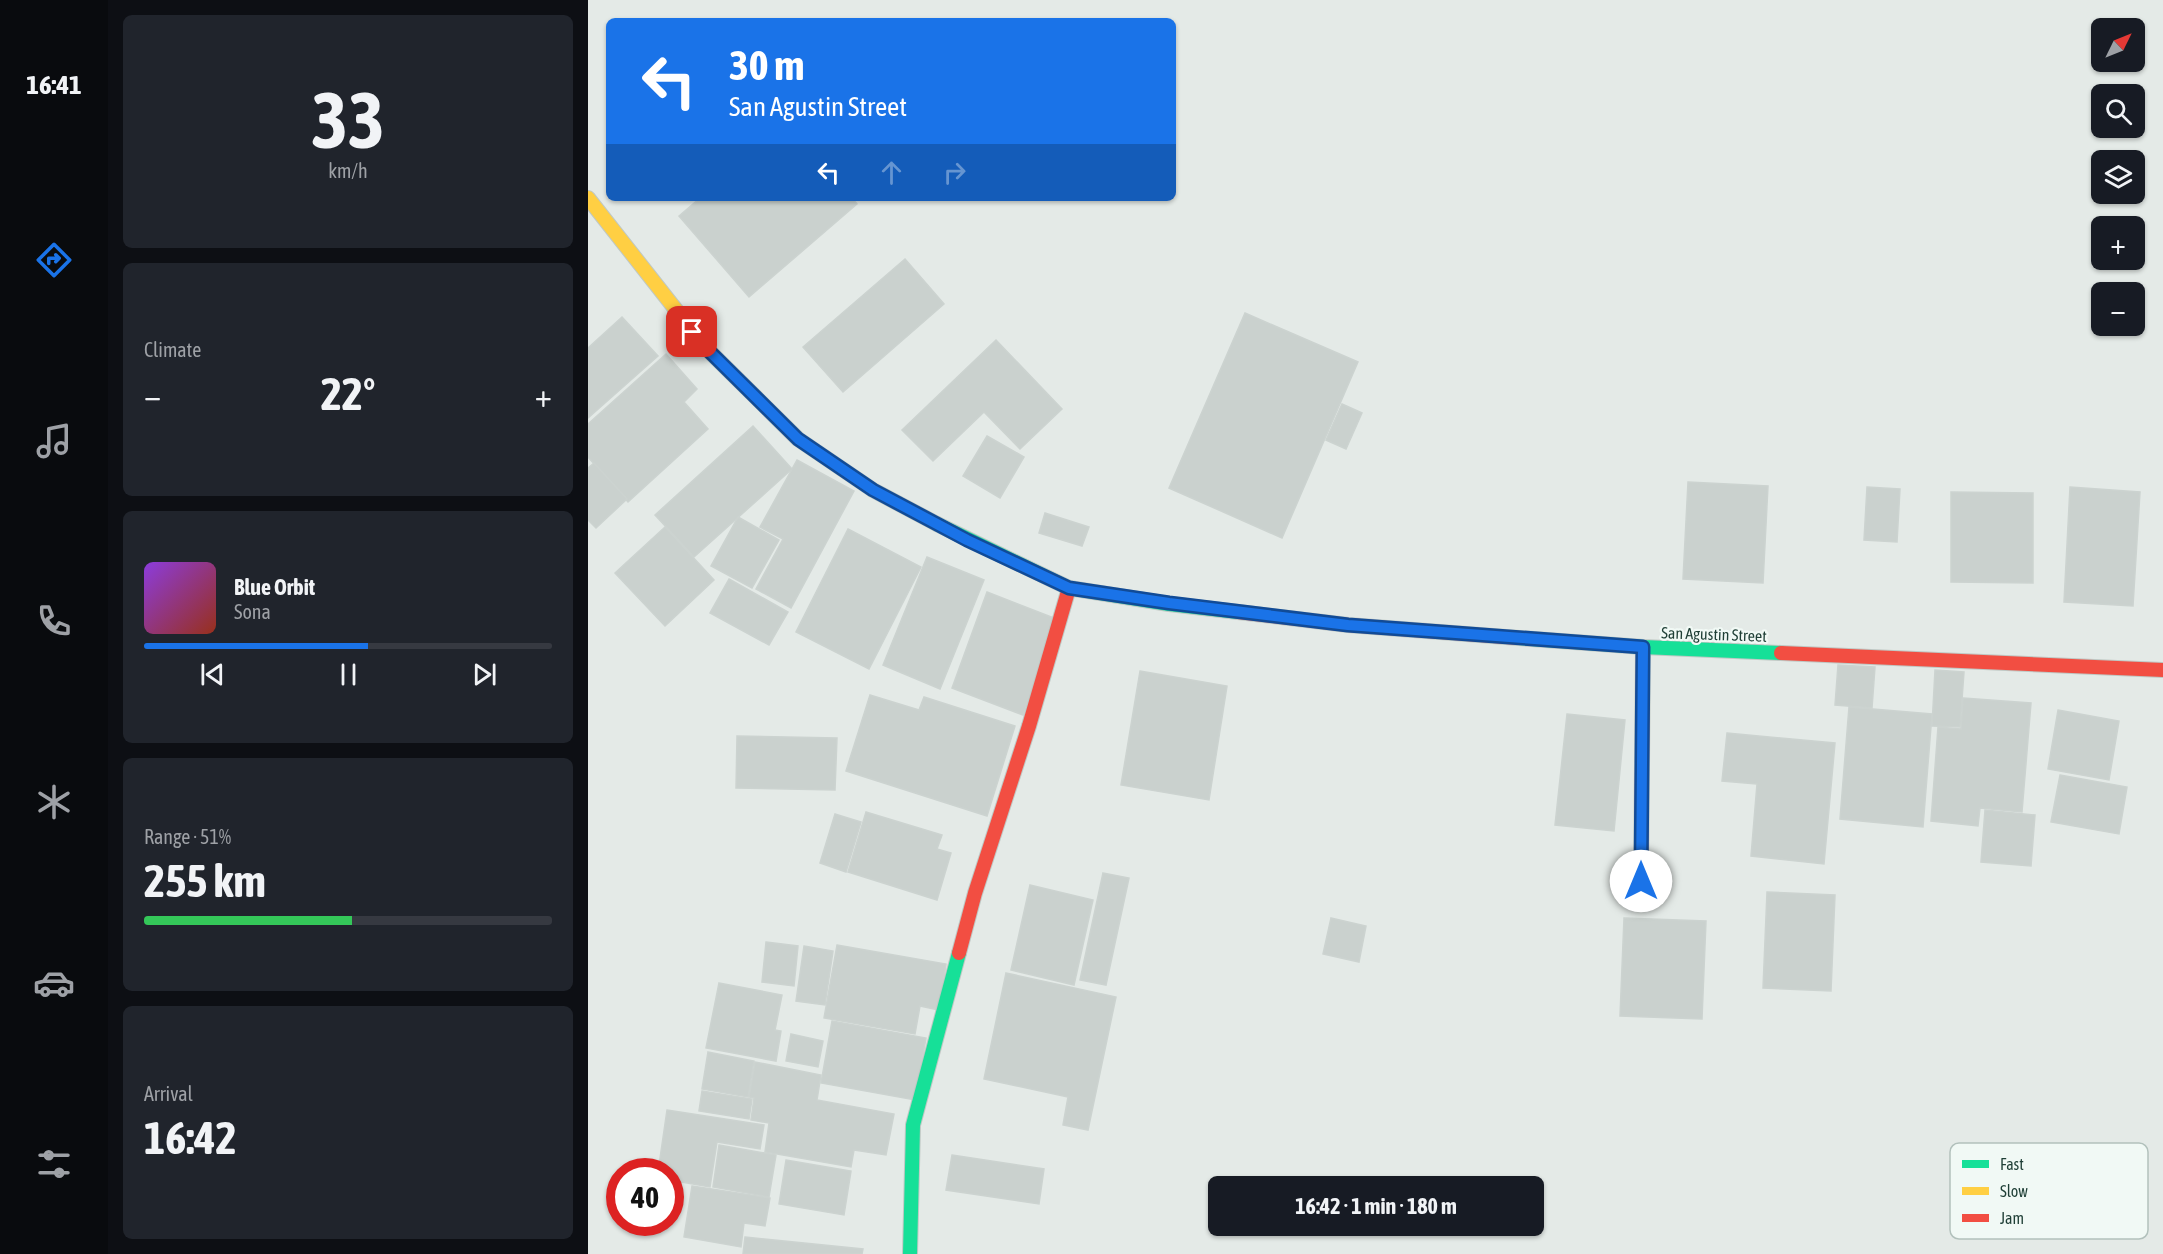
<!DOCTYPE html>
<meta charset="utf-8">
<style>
:root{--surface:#171b24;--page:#20242c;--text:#f1f3f6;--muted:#9ea1a6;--line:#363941;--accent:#1a73e8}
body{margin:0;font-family:"Asap Condensed",sans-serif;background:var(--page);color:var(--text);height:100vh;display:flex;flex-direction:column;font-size:22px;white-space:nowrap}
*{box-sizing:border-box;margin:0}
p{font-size:20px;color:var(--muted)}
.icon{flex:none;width:33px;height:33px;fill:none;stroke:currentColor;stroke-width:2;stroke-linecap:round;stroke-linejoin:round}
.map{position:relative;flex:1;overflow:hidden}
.sheet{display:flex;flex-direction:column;gap:15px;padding:15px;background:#0d0f14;width:480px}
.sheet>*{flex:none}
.top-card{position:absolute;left:18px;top:18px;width:570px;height:183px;border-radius:9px;box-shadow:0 2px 4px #0004;background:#1a73e8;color:#fff;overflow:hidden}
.needle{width:39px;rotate:47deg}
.buttons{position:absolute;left:1503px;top:18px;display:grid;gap:12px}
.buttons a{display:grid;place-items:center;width:54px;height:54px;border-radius:9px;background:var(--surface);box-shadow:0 2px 4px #0004;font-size:30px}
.speed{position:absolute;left:18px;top:1158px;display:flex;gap:12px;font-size:30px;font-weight:700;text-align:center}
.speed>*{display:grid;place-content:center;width:78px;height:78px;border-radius:50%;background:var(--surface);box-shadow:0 2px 4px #0004;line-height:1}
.speed .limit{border:9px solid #d22;background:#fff;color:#111}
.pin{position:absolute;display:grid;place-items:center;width:51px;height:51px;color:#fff;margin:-26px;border-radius:12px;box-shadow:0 3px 9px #0006}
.me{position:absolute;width:66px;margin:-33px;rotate:0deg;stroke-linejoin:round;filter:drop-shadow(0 0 4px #0008)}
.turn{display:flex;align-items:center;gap:21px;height:126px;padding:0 24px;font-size:27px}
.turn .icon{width:78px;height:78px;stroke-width:2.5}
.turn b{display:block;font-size:42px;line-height:51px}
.lanes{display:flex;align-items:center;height:57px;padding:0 24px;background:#0003;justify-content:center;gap:30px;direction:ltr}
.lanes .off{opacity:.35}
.big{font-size:45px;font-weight:700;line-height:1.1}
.sheet .widget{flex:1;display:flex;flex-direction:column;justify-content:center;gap:9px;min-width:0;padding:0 21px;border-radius:9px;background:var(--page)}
.sheet .dial{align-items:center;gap:0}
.dial b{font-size:78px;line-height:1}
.song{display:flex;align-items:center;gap:18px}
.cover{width:72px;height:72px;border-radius:9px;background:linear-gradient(135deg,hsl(270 70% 55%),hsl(10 70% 35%))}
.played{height:6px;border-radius:3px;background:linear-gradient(90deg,var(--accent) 55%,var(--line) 55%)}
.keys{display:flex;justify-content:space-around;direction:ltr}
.heat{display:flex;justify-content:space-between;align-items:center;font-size:33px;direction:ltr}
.charge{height:9px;border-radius:4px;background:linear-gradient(90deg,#34c759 51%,var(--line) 0)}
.trip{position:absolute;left:620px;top:1176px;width:336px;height:60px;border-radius:9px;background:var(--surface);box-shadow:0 2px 4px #0004;font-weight:700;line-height:60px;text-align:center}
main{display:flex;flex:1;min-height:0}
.dock{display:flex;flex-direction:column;width:108px;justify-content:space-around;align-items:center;background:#090b0e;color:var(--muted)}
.dock .icon{width:42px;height:42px}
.dock .active{color:var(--accent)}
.dock b{font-size:27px;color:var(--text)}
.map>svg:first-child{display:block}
.building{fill:#cad1ce;stroke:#ccd3d0;stroke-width:1.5}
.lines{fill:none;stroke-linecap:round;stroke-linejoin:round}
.fast-casing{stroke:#bfc8c4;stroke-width:16}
.slow-casing{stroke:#bfc8c4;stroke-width:16}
.jam-casing{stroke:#bfc8c4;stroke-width:16}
.fast{stroke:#16e098;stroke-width:14}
.slow{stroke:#ffcf43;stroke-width:14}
.jam{stroke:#f24e42;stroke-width:14}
.route-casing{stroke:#114b97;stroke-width:15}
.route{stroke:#1a73e8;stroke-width:10}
.labels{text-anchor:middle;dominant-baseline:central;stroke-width:4.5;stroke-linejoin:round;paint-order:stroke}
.street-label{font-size:16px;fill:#1f3f36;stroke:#f1f9f5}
.key{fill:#f1f9f5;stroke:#b2c1bc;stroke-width:1.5}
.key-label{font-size:16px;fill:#1f3f36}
</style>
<main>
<nav class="dock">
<b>16:41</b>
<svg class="icon active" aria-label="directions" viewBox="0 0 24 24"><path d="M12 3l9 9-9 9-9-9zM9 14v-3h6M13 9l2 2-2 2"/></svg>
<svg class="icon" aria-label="music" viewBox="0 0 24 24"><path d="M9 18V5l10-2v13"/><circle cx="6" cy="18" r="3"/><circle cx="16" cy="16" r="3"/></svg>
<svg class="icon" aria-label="phone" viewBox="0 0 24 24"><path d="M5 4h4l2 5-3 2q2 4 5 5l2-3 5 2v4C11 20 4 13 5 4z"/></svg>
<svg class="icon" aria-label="climate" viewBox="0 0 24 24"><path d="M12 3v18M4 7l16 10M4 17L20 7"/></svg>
<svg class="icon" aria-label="car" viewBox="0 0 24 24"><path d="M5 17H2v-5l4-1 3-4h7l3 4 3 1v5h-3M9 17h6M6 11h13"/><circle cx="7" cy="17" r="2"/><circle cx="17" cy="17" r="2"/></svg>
<svg class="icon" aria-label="filters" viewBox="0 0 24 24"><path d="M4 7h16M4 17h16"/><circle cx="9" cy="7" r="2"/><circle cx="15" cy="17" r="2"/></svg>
</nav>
<section class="sheet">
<div class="widget dial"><b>33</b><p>km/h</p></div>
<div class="widget"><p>Climate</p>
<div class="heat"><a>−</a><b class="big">22°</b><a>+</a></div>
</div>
<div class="widget">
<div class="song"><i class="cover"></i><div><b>Blue Orbit</b><p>Sona</p></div></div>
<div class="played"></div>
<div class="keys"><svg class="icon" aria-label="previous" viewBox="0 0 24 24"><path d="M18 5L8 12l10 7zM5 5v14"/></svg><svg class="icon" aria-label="pause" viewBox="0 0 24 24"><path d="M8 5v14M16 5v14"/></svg><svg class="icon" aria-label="next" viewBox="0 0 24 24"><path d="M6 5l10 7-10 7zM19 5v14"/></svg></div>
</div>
<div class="widget"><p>Range · 51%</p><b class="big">255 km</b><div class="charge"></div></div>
<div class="widget"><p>Arrival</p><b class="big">16:42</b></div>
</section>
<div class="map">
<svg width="1575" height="1254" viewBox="0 0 1575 1254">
<rect width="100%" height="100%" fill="#e4eae7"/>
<g class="building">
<path d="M112 198H264L269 204 161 297 91 216Z"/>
<path d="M317 259 356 304 255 392 215 347Z"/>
<path d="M657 313 770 362 694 538 581 488Z"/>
<path d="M34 317 70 356 0 418V348Z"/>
<path d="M408 340 474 409 432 449 396 412 345 461 314 430Z"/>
<path d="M78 354 109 389 96 402 120 429 40 502 0 457V424Z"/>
<path d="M754 404 774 413 758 449 738 440Z"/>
<path d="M165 426 204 469 106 557 67 515Z"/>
<path d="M399 436 436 457 412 498 375 476Z"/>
<path d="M209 460 266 491 203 608 168 589 195 539 172 527Z"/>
<path d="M6 463 39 499 8 528 0 520V468Z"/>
<path d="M1100 482 1180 486 1175 583 1095 579Z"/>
<path d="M1279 487 1312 489 1309 542 1276 540Z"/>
<path d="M1482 487 1552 492 1545 606 1476 602Z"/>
<path d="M1363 492 1445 493V583L1363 582Z"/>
<path d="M457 513 501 527 494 546 451 533Z"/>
<path d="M150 517 191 540 164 588 123 566Z"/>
<path d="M77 527 126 580 77 626 27 573Z"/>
<path d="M260 529 333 567 281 669 208 632Z"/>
<path d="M339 557 396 580 352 689 295 665Z"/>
<path d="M141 579 200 612 181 645 122 613Z"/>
<path d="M399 592 471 620 435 715 364 688Z"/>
<path d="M1250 665 1287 667 1284 708 1247 705Z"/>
<path d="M1347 670 1376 672 1372 727 1344 726Z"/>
<path d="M552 671 639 686 621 800 533 785Z"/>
<path d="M282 695 331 710 336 697 427 726 399 816 258 771Z"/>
<path d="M1375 698 1443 703 1434 812 1392 808 1390 826 1343 821 1350 727 1373 729Z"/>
<path d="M1261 707 1344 714 1335 827 1252 819Z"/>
<path d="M1470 710 1531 721 1521 780 1460 769Z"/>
<path d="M979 714 1037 720 1026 831 967 825Z"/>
<path d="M1139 733 1247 743 1236 864 1163 856 1169 784 1134 781Z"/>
<path d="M149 736 249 738 247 790 148 788Z"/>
<path d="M1472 775 1539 787 1531 834 1463 822Z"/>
<path d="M1397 810 1447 815 1443 866 1393 862Z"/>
<path d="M278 812 354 835 349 849 363 853 349 900 260 872Z"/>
<path d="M247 814 273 822 258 872 232 863Z"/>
<path d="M515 873 541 878 518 985 492 980Z"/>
<path d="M442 885 505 900 486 985 423 970Z"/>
<path d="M1179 892 1247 895 1243 991 1175 988Z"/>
<path d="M743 918 778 926 771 962 735 954Z"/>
<path d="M1036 918 1118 921 1114 1019 1032 1016Z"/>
<path d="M178 942 210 946 206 986 174 982Z"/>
<path d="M249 945 358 964 351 1010 332 1006 327 1034 236 1018Z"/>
<path d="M216 946 245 951 237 1005 208 1001Z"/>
<path d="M418 973 528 997 500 1130 475 1125 480 1097 396 1079Z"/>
<path d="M131 983 194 995 187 1030 193 1031 188 1061 118 1048Z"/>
<path d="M244 1021 338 1038 327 1100 233 1083Z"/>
<path d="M203 1034 235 1041 230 1067 198 1061Z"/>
<path d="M120 1052 166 1061 160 1097 114 1089Z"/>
<path d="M167 1062 233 1075 229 1100 306 1114 298 1155 266 1150 263 1167 177 1152 181 1123 163 1120 166 1098 161 1097Z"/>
<path d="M114 1091 164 1099 161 1119 111 1111Z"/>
<path d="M79 1110 176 1125 172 1149 129 1142 122 1187 82 1180V1172H70Z"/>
<path d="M131 1145 188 1155 181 1197 125 1187Z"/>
<path d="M364 1155 456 1169 451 1204 358 1190Z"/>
<path d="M198 1160 263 1171 256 1215 191 1204Z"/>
<path d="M104 1186 182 1198 177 1226 156 1223 153 1247 96 1237Z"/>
<path d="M157 1237 275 1249 274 1254H155Z"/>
</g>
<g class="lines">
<defs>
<g id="fast">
<path d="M349 524 481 588 581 604 650 612"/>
<path d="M931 638 1055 647 1193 653"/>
<path d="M322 1254 325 1125 371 953"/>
</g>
<path id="slow" d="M0 198 118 348 210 439 285 490 349 524"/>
<g id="jam">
<path d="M650 612 760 625 931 638"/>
<path d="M1193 653 1575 670"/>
<path d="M1053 881 1055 647"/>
<path d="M371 953 387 893 441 726 481 588"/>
</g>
</defs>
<use href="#fast" class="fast-casing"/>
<use href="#slow" class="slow-casing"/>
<use href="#jam" class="jam-casing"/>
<use href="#fast" class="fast"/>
<use href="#slow" class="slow"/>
<use href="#jam" class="jam"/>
</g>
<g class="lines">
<defs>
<path id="route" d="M104 332 118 348 210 439 285 490 379 540 481 588 581 603 760 625 1055 647 1053 881"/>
</defs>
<use href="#route" class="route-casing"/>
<use href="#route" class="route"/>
</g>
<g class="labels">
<g class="street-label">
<text transform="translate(1126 634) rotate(2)">San Agustin Street</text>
</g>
</g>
<rect x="1362" y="1143" width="198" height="96" rx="9" class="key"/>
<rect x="1374" y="1160" width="27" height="8" fill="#16e098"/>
<rect x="1374" y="1187" width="27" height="8" fill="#ffcf43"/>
<rect x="1374" y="1214" width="27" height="8" fill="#f24e42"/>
<g class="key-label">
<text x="1412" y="1170">Fast</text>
<text x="1412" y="1197">Slow</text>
<text x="1412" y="1224">Jam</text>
</g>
</svg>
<div class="buttons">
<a><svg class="needle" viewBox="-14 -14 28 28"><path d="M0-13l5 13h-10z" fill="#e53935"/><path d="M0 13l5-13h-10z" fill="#9ea1a6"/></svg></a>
<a><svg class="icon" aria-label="search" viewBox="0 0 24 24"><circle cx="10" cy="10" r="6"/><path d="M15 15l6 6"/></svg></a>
<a><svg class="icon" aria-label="layers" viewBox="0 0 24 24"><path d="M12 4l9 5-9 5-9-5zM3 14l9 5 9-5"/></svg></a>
<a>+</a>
<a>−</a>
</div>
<div class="speed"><div class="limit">40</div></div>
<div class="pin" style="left:104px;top:332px;background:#d93025"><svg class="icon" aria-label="arrive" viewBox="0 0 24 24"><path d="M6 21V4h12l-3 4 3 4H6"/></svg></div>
<svg class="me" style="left:1053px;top:881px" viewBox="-20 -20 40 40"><circle r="19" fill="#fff"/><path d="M0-13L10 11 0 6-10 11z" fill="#1a73e8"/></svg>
<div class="trip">16:42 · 1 min · 180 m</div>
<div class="top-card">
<div class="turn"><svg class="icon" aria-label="left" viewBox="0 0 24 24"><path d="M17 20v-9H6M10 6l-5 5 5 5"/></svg><div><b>30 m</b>San Agustin Street</div></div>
<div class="lanes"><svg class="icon" aria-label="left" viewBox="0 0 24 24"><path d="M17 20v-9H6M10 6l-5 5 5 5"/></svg><svg class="icon off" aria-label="ahead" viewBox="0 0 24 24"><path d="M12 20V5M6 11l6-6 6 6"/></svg><svg class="icon off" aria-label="right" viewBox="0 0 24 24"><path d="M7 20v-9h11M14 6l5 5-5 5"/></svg></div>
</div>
</div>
</main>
